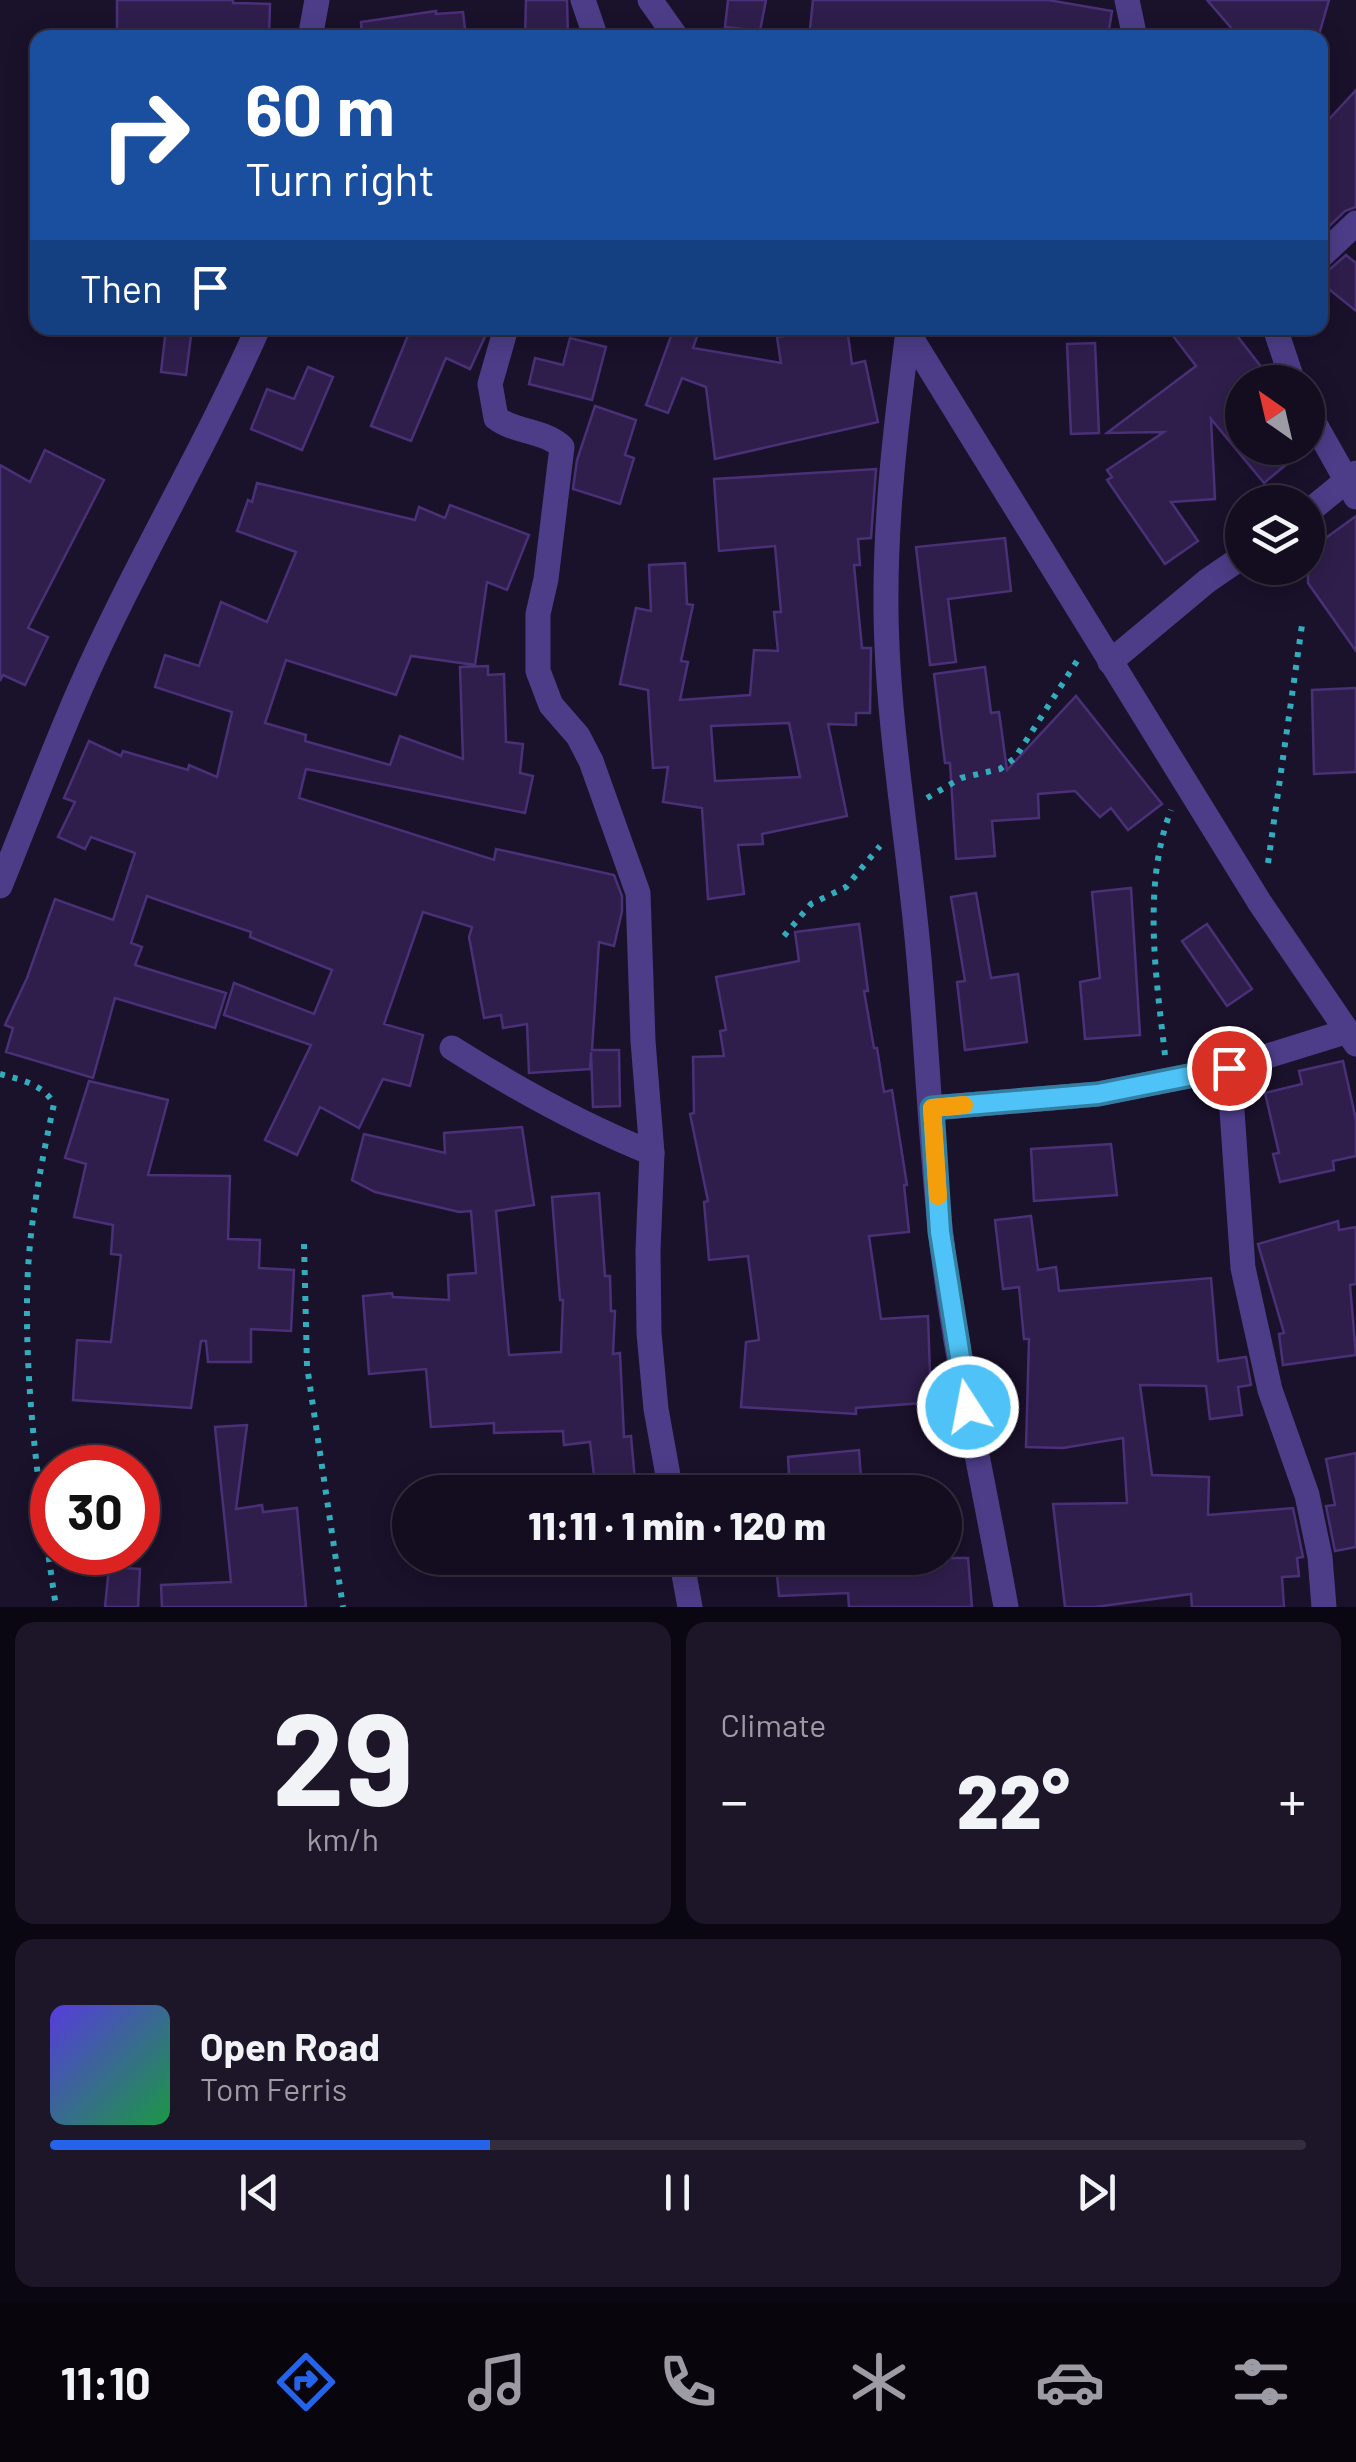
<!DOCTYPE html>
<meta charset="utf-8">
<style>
:root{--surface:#140d20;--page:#1d1629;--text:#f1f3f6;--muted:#9d9ca5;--line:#332d3e;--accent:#2563eb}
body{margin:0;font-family:Barlow,sans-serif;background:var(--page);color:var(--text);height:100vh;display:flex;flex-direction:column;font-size:38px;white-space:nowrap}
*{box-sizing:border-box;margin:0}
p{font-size:32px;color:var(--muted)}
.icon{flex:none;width:55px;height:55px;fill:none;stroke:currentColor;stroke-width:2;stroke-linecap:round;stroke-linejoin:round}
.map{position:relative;height:1607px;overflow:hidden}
.sheet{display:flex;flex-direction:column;gap:15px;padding:15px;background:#0b0712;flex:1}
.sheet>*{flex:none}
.hud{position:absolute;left:30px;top:30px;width:1298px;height:305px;border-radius:20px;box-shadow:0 5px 25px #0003,0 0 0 2px var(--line);background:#1a4fa0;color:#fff;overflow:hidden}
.needle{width:65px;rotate:326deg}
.controls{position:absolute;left:1225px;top:365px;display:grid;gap:20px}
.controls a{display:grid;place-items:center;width:100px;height:100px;border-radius:50%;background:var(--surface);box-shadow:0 5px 25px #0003,0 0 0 2px var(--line);font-size:50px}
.speed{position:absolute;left:30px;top:1445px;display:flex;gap:20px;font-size:50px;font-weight:700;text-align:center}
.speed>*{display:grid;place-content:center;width:130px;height:130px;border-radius:50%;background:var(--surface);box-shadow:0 5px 25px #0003,0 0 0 2px var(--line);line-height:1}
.speed .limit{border:15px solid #d22;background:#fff;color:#111}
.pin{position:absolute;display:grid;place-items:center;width:85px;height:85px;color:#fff;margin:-42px;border:5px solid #fff;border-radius:50%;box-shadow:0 2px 10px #0007}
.me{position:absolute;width:110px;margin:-55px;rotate:349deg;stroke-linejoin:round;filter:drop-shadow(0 0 8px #0008)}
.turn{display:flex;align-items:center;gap:35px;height:210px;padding:0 50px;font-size:45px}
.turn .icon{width:130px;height:130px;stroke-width:2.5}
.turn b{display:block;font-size:70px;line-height:85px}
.then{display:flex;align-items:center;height:95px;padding:0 50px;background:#0003;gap:20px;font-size:38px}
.big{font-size:75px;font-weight:800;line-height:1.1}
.sheet .tile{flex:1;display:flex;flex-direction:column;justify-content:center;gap:15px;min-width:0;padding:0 35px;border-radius:20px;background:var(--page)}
.sheet .dial{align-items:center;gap:0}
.dial b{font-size:130px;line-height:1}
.song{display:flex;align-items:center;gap:30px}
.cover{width:120px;height:120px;border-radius:15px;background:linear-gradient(135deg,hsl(250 70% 55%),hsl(140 70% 35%))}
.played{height:10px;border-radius:5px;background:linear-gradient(90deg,var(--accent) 35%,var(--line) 35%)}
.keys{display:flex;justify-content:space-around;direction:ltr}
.heat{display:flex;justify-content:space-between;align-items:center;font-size:55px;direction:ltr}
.sheet .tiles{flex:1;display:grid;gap:15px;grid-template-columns:1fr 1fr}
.tile:last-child{grid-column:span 2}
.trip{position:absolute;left:392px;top:1475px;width:570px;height:100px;border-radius:50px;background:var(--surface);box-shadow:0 5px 25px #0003,0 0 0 2px var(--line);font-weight:800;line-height:100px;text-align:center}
.menu{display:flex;height:160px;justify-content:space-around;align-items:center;background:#08050d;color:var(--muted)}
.menu .icon{width:70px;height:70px}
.menu .on{color:var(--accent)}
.menu b{font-size:45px;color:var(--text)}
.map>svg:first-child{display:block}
.building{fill:#2f1e4c;stroke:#4a3077;stroke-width:2.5;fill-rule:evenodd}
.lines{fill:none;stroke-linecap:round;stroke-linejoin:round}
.path{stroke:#33adbc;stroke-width:6;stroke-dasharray:5 8;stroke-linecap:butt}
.street{stroke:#4d3d89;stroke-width:25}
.route-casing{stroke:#337fa1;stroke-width:25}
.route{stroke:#4fc3f7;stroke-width:18}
.slow{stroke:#f59e0b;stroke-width:18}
</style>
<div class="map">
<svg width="1356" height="1607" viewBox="0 0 1356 1607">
<rect width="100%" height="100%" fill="#1a112b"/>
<g class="building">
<path d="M117 0H233V3L270 4 269 38H117Z"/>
<path d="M526 0H567L568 38H525Z"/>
<path d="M728 0H766L760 31 725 27Z"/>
<path d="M813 0H1048L1112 11 1108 36 1074 31 1073 38H809Z"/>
<path d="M1207 0H1329L1318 38H1240Z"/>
<path d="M436 11V14L463 12 466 38H362L361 22Z"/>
<path d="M1356 90V207L1345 211 1320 235V129Z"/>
<path d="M1346 255 1356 263V311L1320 282V273L1330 269Z"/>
<path d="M166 328H192L186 375 161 372Z"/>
<path d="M411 328H489L470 369 446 358 411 441 371 426Z"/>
<path d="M674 328H700L693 348 781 363 777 337 847 328 852 364 865 361 878 422 715 459 706 387 682 378 668 413 646 405Z"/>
<path d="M1167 328H1231L1273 382H1242V448H1306L1264 483 1211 419 1215 499 1171 502 1198 541 1165 564 1107 480 1112 477 1107 470 1164 432 1107 433 1196 366Z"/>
<path d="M570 338 606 347 592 400 529 384 535 358 563 365Z"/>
<path d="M1095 343 1099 433 1071 434 1067 344Z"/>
<path d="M308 367 333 377 302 450 251 429 267 389 294 399Z"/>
<path d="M595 406 636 420 625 455 634 458 620 504 573 489 577 460Z"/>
<path d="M45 450 104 480 28 628 48 637 25 685 3 675 0 681V465L30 482Z"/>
<path d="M876 469 871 538 858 539 860 565H854L862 648H871L870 713H856V725L828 724 847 816 762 834 763 844 738 845 744 894 708 899 702 808 663 802 668 767 653 768 648 690 620 684 636 608 651 611 649 565 685 563 687 604 693 605 681 661 688 662 680 700 750 695 754 650 778 651 774 612H781L775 546 719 551 714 479ZM789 723 800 777 715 781 711 726Z"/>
<path d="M257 483 415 520 419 507 445 518 450 505 529 535 507 590 487 582 475 665 411 656 396 695 286 660 265 723 306 735 305 741 390 765 400 736 463 759 460 667 488 666V675L504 674 506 742 523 744 520 773 533 776 525 813 306 769 299 798 494 860 496 849 614 875 622 896V911L614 946 599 942 592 1050H619L620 1106 593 1107 591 1052 590 1069 529 1073 527 1024 503 1028 501 1015 484 1018 469 937 472 927 423 912 384 1024 423 1035 410 1086 383 1079 359 1128 320 1107 297 1155 265 1140 311 1045 224 1015 234 983 314 1014 332 970 250 937 251 932 181 908 147 896 131 943 142 947 135 965 226 993 215 1028 115 998 93 1078 6 1052 13 1028 5 1025 27 978 55 899 113 920 135 853 91 837 85 849 58 837 75 802 64 798 89 741 121 756 123 751 188 770 189 765 217 777 232 712 155 687 165 655 199 666 221 602 267 622 296 552 237 531 248 500 252 502Z"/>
<path d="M1356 516V651L1308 583V551Z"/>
<path d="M1005 538 1011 591 948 599 956 662 930 665 916 547Z"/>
<path d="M985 667 991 713 999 712 1007 770 1076 696 1162 804 1128 830 1111 808 1100 817 1075 791 1038 794 1039 818 992 821 995 856 956 859 950 763H945L934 674Z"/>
<path d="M1356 688V772L1314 774 1312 690Z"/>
<path d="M1131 888 1140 1035 1085 1039 1080 982 1100 978 1092 892Z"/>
<path d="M976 893 991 978 1018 974 1027 1042 965 1050 957 982 965 981 951 897Z"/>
<path d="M859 924 868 991H864L874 1048H877L884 1092 892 1090 907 1185H904L909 1232 869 1236 881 1319 928 1316 930 1373H934L936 1402 856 1408V1414L741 1407 746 1342 759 1340 748 1256 709 1260 704 1202 708 1201 690 1114 694 1113 693 1057 724 1056 720 1031 726 1030 716 977 799 961 795 932Z"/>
<path d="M1207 924 1252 989 1227 1006 1182 941Z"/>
<path d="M1343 1061 1356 1120V1156L1333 1161 1334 1170 1280 1182 1273 1154 1279 1153 1265 1093 1302 1084 1299 1071Z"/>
<path d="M89 1081 168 1100 148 1175 230 1176 228 1239 260 1240 259 1268 294 1270 291 1331 251 1329V1362H208L206 1341H201L191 1408 73 1400 77 1340 111 1342 121 1255 111 1254 113 1225 74 1217 86 1164 65 1158Z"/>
<path d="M522 1127 534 1205 496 1211 509 1355 561 1352 563 1300H560L552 1197 599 1193 605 1276H610L611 1311H615L613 1354 620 1353 624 1437 631 1436 636 1492H596L590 1442 564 1445 563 1431 494 1433V1423L431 1427 426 1369 369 1374 363 1296 392 1293 393 1297 449 1300 448 1275 476 1273 471 1211 459 1212 375 1192 352 1180 364 1134 445 1153 444 1133Z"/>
<path d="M1111 1144 1117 1195 1034 1201 1031 1149Z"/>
<path d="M1031 1216 1038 1270 1056 1267 1059 1291 1211 1278 1218 1361 1246 1357 1251 1385 1238 1387 1242 1415 1210 1419 1206 1386 1140 1385 1152 1475 1209 1477 1208 1515 1293 1508 1303 1557 1297 1558 1299 1576 1282 1577 1284 1607H1192L1191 1594 1095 1607H1065L1053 1504 1127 1503 1123 1438 1063 1448 1026 1447 1029 1339H1024L1019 1287 1003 1289 995 1220Z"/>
<path d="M1338 1221 1339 1230 1356 1227V1284L1350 1285 1356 1355 1283 1365 1279 1334 1284 1333 1258 1244Z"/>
<path d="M247 1425 236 1509 262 1505 263 1512 297 1508 306 1607H162L161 1585 231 1582 215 1427Z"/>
<path d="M859 1450 861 1478 840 1480 841 1492H790L788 1457Z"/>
<path d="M1356 1453V1547L1335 1551 1326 1506 1335 1505 1326 1459Z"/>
<path d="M923 1558H968L972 1607H849L848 1593 779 1596 777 1575Z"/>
<path d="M109 1567 140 1569 138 1607H105Z"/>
</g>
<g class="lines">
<g class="path">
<path d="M927 798 961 778 1000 769 1015 758 1077 661 1076 656"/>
<path d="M1268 863 1302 625"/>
<path d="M784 936 811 904 846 887 880 846"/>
<path d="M1165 1055C1156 977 1142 885 1171 810"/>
<path d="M0 1074C21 1080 43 1084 54 1104 40 1168 27 1236 27 1302 26 1403 41 1506 56 1607"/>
<path d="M304 1244 307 1366 343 1607"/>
</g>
<g class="street">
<path d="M583 0 596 38"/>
<path d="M650 0 677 38"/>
<path d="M1127 0 1135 38"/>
<path d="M310 38 317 0"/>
<path d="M1320 257 1356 223"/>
<path d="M506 328 490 384 496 418C516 433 545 430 562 447L546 579 538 614V671L551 705 578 736 591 761 638 893 643 1041 652 1153 648 1251 649 1333 656 1409 671 1492"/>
<path d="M905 328 1260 903 1356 1044"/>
<path d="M1275 328 1293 382"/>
<path d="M908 331C896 424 885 516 886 610 887 721 908 838 918 948 927 1044 930 1140 941 1235 955 1360 984 1483 1006 1607"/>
<path d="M1308 412 1356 497"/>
<path d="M1308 512 1356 473"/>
<path d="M1110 662 1207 581 1242 557"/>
<path d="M0 886C27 820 52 753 80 689 134 566 204 451 258 328"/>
<path d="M452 1048C517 1089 581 1125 652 1153"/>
<path d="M1229 1068 1243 1268 1270 1390 1307 1495 1320 1557 1324 1607"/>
<path d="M932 1108 1098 1094 1229 1068 1348 1031"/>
<path d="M681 1558 690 1607"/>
</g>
</g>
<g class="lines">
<defs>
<path id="route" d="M968 1407 940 1232 932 1108 1098 1094 1229 1068"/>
</defs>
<use href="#route" class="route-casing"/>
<use href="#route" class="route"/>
<path class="slow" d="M938 1196 932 1108 964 1105"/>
</g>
</svg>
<div class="controls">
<a><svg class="needle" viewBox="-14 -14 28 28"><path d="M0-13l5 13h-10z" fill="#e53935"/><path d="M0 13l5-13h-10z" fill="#9d9ca5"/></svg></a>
<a><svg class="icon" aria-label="layers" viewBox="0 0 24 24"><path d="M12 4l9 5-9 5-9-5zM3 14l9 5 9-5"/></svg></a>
</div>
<div class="speed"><div class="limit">30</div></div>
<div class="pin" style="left:1229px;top:1068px;background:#d93025"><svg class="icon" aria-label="arrive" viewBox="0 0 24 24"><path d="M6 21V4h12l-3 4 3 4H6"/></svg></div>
<svg class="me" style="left:968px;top:1407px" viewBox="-20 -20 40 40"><circle r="17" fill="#4fc3f7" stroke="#fff" stroke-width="3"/><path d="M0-11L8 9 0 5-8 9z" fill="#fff"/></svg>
<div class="trip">11:11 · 1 min · 120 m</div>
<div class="hud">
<div class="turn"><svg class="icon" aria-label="right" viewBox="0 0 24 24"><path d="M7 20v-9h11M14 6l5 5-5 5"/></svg><div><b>60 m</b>Turn right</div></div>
<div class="then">Then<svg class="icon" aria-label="arrive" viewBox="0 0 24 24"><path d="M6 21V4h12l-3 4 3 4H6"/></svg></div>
</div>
</div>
<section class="sheet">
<div class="tiles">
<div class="tile dial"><b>29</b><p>km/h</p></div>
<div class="tile"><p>Climate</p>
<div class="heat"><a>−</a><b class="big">22°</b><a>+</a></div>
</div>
<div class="tile">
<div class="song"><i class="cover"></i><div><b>Open Road</b><p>Tom Ferris</p></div></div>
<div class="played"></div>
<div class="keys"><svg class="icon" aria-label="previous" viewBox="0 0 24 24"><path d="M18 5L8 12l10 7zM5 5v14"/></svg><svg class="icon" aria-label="pause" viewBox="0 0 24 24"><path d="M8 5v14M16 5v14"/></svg><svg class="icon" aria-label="next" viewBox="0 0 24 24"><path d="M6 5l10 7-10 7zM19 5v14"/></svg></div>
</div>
</div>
</section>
<nav class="menu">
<b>11:10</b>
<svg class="icon on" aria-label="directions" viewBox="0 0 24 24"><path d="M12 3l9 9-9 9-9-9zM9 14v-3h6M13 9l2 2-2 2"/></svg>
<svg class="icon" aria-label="music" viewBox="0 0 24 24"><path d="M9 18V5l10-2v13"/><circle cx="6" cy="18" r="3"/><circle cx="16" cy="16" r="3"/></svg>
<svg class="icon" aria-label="phone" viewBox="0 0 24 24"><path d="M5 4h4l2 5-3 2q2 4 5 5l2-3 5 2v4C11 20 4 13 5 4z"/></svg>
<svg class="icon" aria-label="climate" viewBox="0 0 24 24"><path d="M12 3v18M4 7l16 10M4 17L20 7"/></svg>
<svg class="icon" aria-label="car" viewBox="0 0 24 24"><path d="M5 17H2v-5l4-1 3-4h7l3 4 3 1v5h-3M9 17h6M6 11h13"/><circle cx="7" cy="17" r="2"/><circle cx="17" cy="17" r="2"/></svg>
<svg class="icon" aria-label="filters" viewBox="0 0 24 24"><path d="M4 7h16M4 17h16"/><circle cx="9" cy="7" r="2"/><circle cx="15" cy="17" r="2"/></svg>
</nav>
